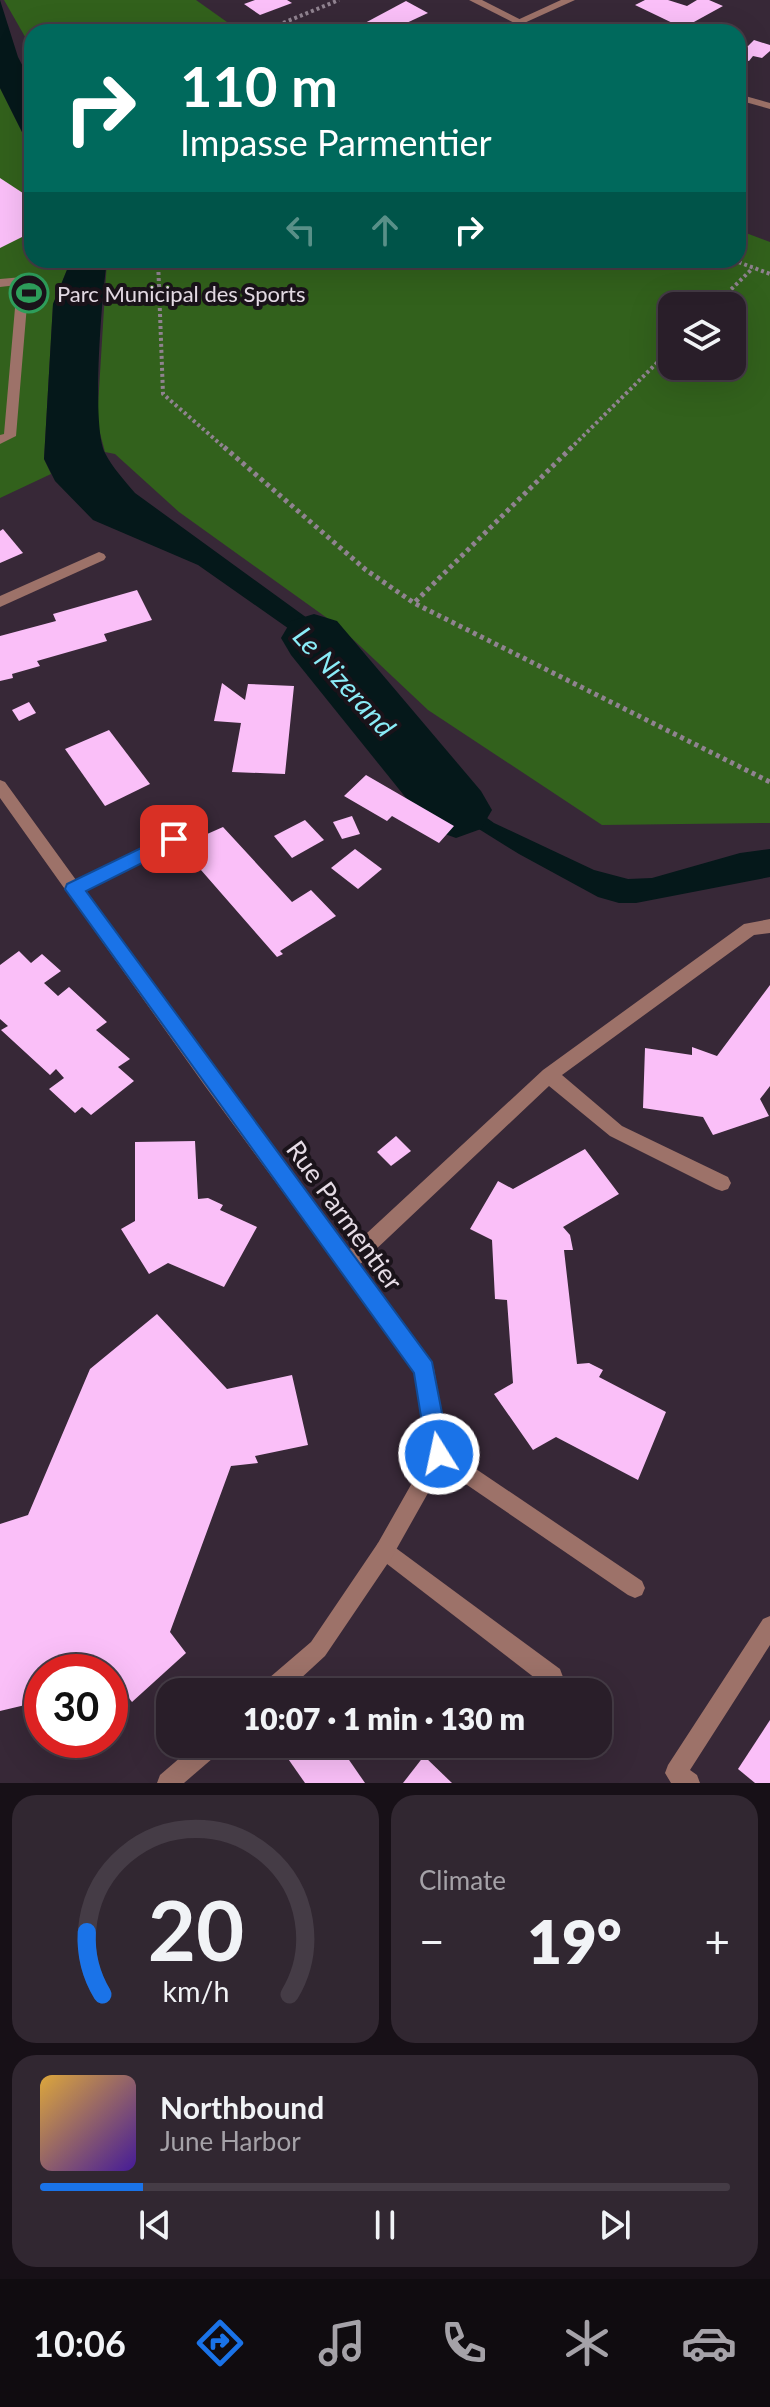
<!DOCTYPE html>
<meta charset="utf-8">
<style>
:root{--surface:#291e29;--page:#312731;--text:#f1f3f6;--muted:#a5a2a8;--line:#453c46;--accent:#1a73e8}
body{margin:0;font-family:Lato,sans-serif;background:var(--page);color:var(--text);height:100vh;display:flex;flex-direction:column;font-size:30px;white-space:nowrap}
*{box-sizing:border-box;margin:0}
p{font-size:26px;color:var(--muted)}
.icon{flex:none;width:44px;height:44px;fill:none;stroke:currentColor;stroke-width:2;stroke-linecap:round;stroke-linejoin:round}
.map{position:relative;height:1783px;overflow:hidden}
.details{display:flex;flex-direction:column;gap:12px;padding:12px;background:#171017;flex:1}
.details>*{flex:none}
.hud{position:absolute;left:24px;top:24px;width:722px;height:244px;border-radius:24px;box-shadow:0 8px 32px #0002,0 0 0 2px var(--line);background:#00695c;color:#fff;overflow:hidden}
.controls{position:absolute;left:658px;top:292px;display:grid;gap:16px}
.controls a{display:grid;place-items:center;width:88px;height:88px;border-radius:16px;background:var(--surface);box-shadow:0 8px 32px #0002,0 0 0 2px var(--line);font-size:40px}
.speed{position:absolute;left:24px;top:1654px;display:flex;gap:16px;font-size:40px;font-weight:700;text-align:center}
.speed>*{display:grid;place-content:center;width:104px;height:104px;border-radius:50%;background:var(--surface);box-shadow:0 8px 32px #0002,0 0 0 2px var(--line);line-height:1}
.speed .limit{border:12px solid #d22;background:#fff;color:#111}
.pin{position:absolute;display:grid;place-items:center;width:68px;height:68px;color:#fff;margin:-34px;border-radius:16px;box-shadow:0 4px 12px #0006}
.me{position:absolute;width:88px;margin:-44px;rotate:350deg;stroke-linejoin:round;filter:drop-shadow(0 0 6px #0008)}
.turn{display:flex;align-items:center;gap:28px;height:168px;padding:0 24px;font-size:36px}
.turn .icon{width:104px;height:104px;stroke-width:2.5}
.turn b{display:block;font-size:56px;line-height:68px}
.lanes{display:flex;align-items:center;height:76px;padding:0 24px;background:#0003;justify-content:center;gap:40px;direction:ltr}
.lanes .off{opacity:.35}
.big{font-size:60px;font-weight:800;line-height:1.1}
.details .widget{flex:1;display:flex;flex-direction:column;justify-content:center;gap:12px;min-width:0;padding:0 28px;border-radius:24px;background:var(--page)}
.details .dial{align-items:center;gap:0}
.dial svg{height:208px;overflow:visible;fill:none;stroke:var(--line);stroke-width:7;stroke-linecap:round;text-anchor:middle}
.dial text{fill:var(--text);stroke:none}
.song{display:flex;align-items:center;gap:24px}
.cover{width:96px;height:96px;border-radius:12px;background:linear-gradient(135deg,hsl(40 70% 55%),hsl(260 70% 35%))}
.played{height:8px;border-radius:4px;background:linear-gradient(90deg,var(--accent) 15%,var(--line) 15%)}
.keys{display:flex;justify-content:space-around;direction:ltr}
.heat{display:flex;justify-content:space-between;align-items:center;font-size:44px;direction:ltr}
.details .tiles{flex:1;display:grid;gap:12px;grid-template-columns:1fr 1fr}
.widget:last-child{grid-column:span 2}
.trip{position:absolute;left:156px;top:1678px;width:456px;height:80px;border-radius:24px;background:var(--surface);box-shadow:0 8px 32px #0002,0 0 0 2px var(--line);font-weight:800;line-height:80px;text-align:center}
.tab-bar{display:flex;height:128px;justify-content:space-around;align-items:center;background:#100c10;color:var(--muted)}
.tab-bar .icon{width:56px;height:56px}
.tab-bar .active{color:var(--accent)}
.tab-bar b{font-size:36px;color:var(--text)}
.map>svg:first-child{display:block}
.green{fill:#32611c;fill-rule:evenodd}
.water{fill:#05181a}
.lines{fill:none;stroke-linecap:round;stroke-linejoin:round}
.river{fill:#05181a;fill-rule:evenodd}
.building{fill:#fabff8}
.path-far1{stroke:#908390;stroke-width:4;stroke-dasharray:3 3;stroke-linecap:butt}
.path{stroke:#908390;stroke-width:5;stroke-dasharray:4 4;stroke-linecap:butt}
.service{fill:#9d7269;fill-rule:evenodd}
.minor{fill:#9d7269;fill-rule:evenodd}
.tertiary{fill:#9d7269;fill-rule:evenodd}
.route{fill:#1a73e8;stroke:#114b97;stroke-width:2}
.labels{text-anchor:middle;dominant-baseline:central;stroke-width:8;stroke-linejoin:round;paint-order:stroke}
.far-poi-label{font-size:22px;fill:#e6dce6;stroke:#1a131a;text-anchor:start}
.street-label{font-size:26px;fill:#e6dce6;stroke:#1a131a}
.water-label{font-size:28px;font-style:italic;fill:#8aecf7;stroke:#1a131a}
</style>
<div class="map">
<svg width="770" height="1783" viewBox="0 0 770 1783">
<rect width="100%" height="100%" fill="#372837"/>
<g class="green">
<path d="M4 0H196L241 32H32V49Z"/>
<path d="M0 88 32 152V260H71L53 304 44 459 51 474 0 498Z"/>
<path d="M738 230 770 242V823L602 825 428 710 341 628 179 512 115 454 105 452 97 422 107 260H738ZM672 306H732V366H672Z"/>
</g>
<g class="water">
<path d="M0 0 18 57 32 84V152L0 88Z"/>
<path d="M71 260H107C102 295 91 426 105 453 112 467 125 481 135 493L347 647 371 675 394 709 364 723 356 715 320 659 302 638 198 565 93 520 55 481 44 459 53 304Z"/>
<path d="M406 725 452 793 494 823 594 870 628 879 652 878 740 853 770 849V877L636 903H619L598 897 519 854 450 811 376 738Z"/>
</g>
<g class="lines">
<path class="river" d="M314 614 337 621 481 791 492 810 481 829 456 838 431 829 291 655 281 638 291 621Z"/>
</g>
<g class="building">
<path d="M255 0H287L292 3 260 15 244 4Z"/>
<path d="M645 0H668L687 6 697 0H709L723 6 683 28 635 5Z"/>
<path d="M406 1 428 13 387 32H377L363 24Z"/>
<path d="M754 40 770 45V51L762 58 753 56 749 61 738 58V44L748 46Z"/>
<path d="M0 178 32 199V232L0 248Z"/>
<path d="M3 529 23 553 0 563V531Z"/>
<path d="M137 590 152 620 104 634 107 641 37 661 40 666 12 674 13 678 0 681V636L56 621 53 614Z"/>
<path d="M222 683 245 700 248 684 294 686 285 774 232 772 241 723 214 721Z"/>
<path d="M29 702 36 713 19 721 12 710Z"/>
<path d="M109 730 150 784 105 806 65 749Z"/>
<path d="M366 775 454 826 439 843 392 816 387 821 344 796Z"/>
<path d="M352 816 360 834 342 839 333 822Z"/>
<path d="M305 820 324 840 292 858 274 836Z"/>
<path d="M223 827 292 902 311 890 336 916 280 951 283 954 277 957 180 846Z"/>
<path d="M355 849 382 869 358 889 331 868Z"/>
<path d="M19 951 31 963 42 954 61 971 44 983 58 996 69 987 107 1022 96 1030 130 1059 118 1067 134 1081 91 1115 82 1107 75 1113 49 1089 64 1078 56 1069 50 1075 1 1030 8 1026 0 1019V965Z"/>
<path d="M770 985V1086L760 1099 769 1116 713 1135 703 1117 643 1108 645 1048 692 1055V1047L717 1056Z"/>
<path d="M396 1136 411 1151 391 1166 377 1152Z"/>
<path d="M195 1141 198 1199 208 1198 223 1205 220 1210 257 1227 224 1287 168 1263 149 1274 121 1229 135 1221V1142Z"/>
<path d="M585 1149 619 1194 563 1227 570 1235 573 1250H564L577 1364 589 1363 603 1370 599 1377 666 1412 638 1480 556 1437 533 1450 494 1394 513 1383 507 1300 495 1299 492 1240 470 1229 498 1181 513 1189Z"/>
<path d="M157 1314 227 1389 292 1375 308 1445 255 1456 258 1463 231 1466 170 1632 186 1653 132 1702 117 1683 110 1685V1672H42V1701L0 1711V1524L28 1515 90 1369Z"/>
<path d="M770 1720V1783H755L738 1769Z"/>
<path d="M295 1744H338L365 1783H305L284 1753Z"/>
<path d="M424 1756 452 1783H403Z"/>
</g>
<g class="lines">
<g class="path-far1">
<path d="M261 32 339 0"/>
<path d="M158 260 163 394 226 449"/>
<path d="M733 260 770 274"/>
<path d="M714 306 753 268"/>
<path d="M570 449 672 348"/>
</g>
<g class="path">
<path d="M224 447 366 570 414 603"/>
<path d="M572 447 414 603 770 782"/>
</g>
<g class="service">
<path d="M23 277 29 281 16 436 0 444V435L4 434 17 285 0 287V279Z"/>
<path d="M770 919V933L754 935 562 1075 622 1126 728 1177 731 1183 728 1189 722 1191 716 1189 610 1136 549 1086 354 1270 347 1273 340 1270 338 1264 340 1258 543 1070 744 924Z"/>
<path d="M439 1444 642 1581 645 1588 642 1595 635 1598 628 1595 432 1461 429 1454 432 1447Z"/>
<path d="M385 1540 560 1669 563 1677 560 1685 552 1688 544 1685 378 1557 375 1550 378 1543Z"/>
<path d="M770 1616V1645L690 1770 697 1775 700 1783H671L665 1773 668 1765 763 1619Z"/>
</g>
<g class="minor">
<path d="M561 0H575L522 24 513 22Z"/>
<path d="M99 552 104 554 106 557 104 560 0 607V596Z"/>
<path d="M0 780 5 782 76 880 168 835H180L182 839 180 843 84 891 434 1369 449 1454 446 1461 392 1557 325 1656 286 1692H259L262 1684 311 1642 378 1543 429 1453 415 1372 205 1086 0 798Z"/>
<path d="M196 1744H223L220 1752 184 1783H157L160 1775Z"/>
</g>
<g class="tertiary">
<path d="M469 0H482L545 32H532Z"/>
<path d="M738 94 770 103V109L738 100Z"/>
</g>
</g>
<path class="route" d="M174 832 180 834 183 839 180 844 86 891 432 1362 450 1454 447 1462 439 1465 431 1462 427 1454 414 1373 65 889 67 884Z"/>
<defs>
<symbol id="stadium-ring" viewBox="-11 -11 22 22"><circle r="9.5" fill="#1a131a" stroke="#2e9e5b" stroke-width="1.5"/><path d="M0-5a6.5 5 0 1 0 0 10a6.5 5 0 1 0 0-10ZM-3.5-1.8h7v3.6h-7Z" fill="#2e9e5b"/></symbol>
</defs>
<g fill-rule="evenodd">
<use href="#stadium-ring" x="7" y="271" width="44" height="44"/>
</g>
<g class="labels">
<g class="far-poi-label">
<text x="57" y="293">Parc Municipal des Sports</text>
</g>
<g class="street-label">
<text transform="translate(345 1215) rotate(54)">Rue Parmentier</text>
</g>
<g class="water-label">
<text transform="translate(345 681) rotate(48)">Le Nizerand</text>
</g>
</g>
</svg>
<div class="controls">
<a><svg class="icon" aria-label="layers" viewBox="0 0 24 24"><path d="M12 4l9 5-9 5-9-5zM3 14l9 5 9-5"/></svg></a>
</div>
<div class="speed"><div class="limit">30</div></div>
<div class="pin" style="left:174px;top:839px;background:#d93025"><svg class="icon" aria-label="arrive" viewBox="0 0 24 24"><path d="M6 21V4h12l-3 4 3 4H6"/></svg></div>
<svg class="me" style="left:439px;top:1454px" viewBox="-20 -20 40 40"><circle r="17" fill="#1a73e8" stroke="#fff" stroke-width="3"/><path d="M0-11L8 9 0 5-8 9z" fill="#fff"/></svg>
<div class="trip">10:07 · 1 min · 130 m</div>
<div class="hud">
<div class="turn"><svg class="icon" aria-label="right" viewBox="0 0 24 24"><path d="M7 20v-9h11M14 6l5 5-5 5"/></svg><div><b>110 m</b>Impasse Parmentier</div></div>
<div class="lanes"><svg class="icon off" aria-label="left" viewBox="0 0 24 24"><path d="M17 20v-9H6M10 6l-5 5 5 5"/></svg><svg class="icon off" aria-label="ahead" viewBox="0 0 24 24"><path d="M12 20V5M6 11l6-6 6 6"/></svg><svg class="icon" aria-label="right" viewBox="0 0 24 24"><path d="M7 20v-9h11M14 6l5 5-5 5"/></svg></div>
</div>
</div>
<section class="details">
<div class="tiles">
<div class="widget dial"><svg viewBox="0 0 100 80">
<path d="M14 69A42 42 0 1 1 86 69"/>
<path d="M14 69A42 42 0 0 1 8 45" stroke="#1a73e8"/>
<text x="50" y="56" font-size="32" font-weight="700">20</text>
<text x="50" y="72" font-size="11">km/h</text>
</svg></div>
<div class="widget"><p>Climate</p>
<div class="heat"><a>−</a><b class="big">19°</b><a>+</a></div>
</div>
<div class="widget">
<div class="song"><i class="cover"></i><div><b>Northbound</b><p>June Harbor</p></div></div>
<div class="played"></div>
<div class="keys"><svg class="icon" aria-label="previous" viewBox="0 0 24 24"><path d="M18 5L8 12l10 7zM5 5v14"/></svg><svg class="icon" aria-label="pause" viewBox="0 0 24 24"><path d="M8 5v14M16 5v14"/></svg><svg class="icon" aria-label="next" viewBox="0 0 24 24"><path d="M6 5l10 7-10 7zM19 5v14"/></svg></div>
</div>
</div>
</section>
<nav class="tab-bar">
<b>10:06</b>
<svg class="icon active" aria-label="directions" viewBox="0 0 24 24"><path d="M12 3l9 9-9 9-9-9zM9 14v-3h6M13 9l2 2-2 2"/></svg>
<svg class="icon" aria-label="music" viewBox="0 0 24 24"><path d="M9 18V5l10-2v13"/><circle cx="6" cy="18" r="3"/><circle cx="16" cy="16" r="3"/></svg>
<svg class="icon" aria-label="phone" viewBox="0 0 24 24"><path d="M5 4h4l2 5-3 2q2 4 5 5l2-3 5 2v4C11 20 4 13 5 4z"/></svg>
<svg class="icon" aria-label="climate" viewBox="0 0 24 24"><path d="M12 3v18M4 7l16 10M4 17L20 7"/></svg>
<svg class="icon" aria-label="car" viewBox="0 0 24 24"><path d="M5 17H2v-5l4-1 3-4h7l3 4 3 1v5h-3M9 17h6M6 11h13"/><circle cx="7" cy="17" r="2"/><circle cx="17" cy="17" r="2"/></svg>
</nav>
